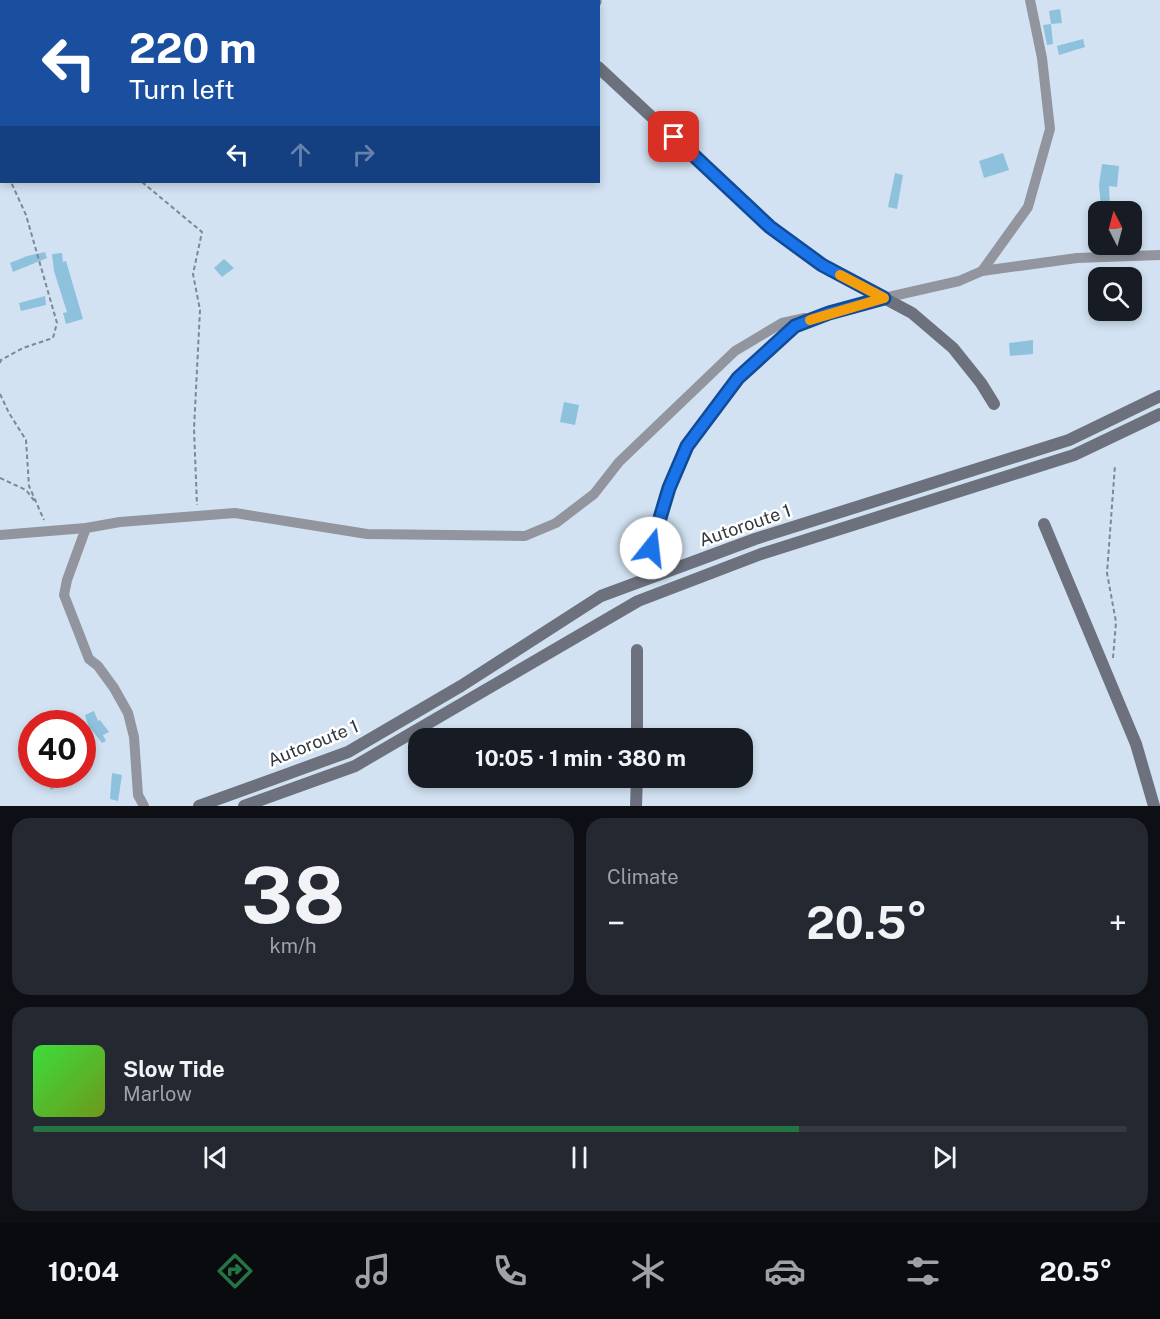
<!DOCTYPE html>
<meta charset="utf-8">
<style>
:root{--surface:#171b24;--page:#242831;--text:#f1f3f6;--muted:#9ea1a6;--line:#363941;--accent:#247444}
body{margin:0;font-family:"Public Sans",sans-serif;background:var(--page);color:var(--text);height:100vh;display:flex;flex-direction:column;font-size:22px;white-space:nowrap}
*{box-sizing:border-box;margin:0}
p{font-size:20px;color:var(--muted)}
.icon{flex:none;width:33px;height:33px;fill:none;stroke:currentColor;stroke-width:2;stroke-linecap:round;stroke-linejoin:round}
.map{position:relative;height:806px;overflow:hidden}
.sheet{display:flex;flex-direction:column;gap:12px;padding:12px;background:#0d0f14;flex:1}
.sheet>*{flex:none}
.hud{position:absolute;left:0px;top:0px;width:600px;height:183px;box-shadow:0 3px 9px #0003;background:#1a4fa0;color:#fff;overflow:hidden}
.needle{width:39px;rotate:354deg}
.buttons{position:absolute;left:1088px;top:201px;display:grid;gap:12px}
.buttons a{display:grid;place-items:center;width:54px;height:54px;border-radius:12px;background:var(--surface);box-shadow:0 3px 9px #0003;font-size:30px}
.speed{position:absolute;left:18px;top:710px;display:flex;gap:12px;font-size:30px;font-weight:700;text-align:center}
.speed>*{display:grid;place-content:center;width:78px;height:78px;border-radius:50%;background:var(--surface);box-shadow:0 3px 9px #0003;line-height:1}
.speed .limit{border:9px solid #d22;background:#fff;color:#111}
.pin{position:absolute;display:grid;place-items:center;width:51px;height:51px;color:#fff;margin:-26px;border-radius:12px;box-shadow:0 3px 9px #0006}
.me{position:absolute;width:66px;margin:-33px;rotate:16deg;stroke-linejoin:round;filter:drop-shadow(0 0 4px #0008)}
.turn{display:flex;align-items:center;gap:21px;height:126px;padding:0 30px;font-size:27px}
.turn .icon{width:78px;height:78px;stroke-width:2.5}
.turn b{display:block;font-size:42px;line-height:51px}
.lanes{display:flex;align-items:center;height:57px;padding:0 30px;background:#0003;justify-content:center;gap:30px;direction:ltr}
.lanes .off{opacity:.35}
.big{font-size:45px;font-weight:700;line-height:1.1}
.sheet .widget{flex:1;display:flex;flex-direction:column;justify-content:center;gap:9px;min-width:0;padding:0 21px;border-radius:18px;background:var(--page)}
.sheet .dial{align-items:center;gap:0}
.dial b{font-size:78px;line-height:1}
.song{display:flex;align-items:center;gap:18px}
.cover{width:72px;height:72px;border-radius:9px;background:linear-gradient(135deg,hsl(120 70% 55%),hsl(80 70% 35%))}
.played{height:6px;border-radius:3px;background:linear-gradient(90deg,var(--accent) 70%,var(--line) 70%)}
.keys{display:flex;justify-content:space-around;direction:ltr}
.heat{display:flex;justify-content:space-between;align-items:center;font-size:33px;direction:ltr}
.sheet .tiles{flex:1;display:grid;gap:12px;grid-template-columns:1fr 1fr}
.widget:last-child{grid-column:span 2}
.trip{position:absolute;left:408px;top:728px;width:345px;height:60px;border-radius:18px;background:var(--surface);box-shadow:0 3px 9px #0003;font-weight:700;line-height:60px;text-align:center}
.menu{display:flex;height:96px;justify-content:space-around;align-items:center;background:#090b0e;color:var(--muted)}
.menu .icon{width:42px;height:42px}
.menu .on{color:var(--accent)}
.menu b{font-size:27px;color:var(--text)}
.map>svg:first-child{display:block}
.building{fill:#8ec1dc}
.lines{fill:none;stroke-linecap:round;stroke-linejoin:round}
.path{stroke:#7d8893;stroke-width:2;stroke-dasharray:4.5 3;stroke-linecap:butt}
.street{stroke:#92959d;stroke-width:10}
.secondary{stroke:#6c717d;stroke-width:12}
.route-casing{stroke:#114b97;stroke-width:15}
.route{stroke:#1a73e8;stroke-width:10}
.slow{stroke:#f59e0b;stroke-width:10}
.labels{text-anchor:middle;dominant-baseline:central;stroke-width:5;stroke-linejoin:round;paint-order:stroke}
.street-label{font-size:18px;fill:#32383f;stroke:#fff}
</style>
<div class="map">
<svg width="1160" height="806" viewBox="0 0 1160 806">
<rect width="100%" height="100%" fill="#d2e2f2"/>
<g class="building">
<path d="M1060 9 1062 23 1051 24 1053 44 1047 45 1043 25 1051 24 1049 11Z"/>
<path d="M1083 39 1085 47 1059 55 1057 46Z"/>
<path d="M1003 153 1009 170 984 178 979 161Z"/>
<path d="M1102 164 1119 166 1117 187 1109 186 1110 207 1101 208 1099 185Z"/>
<path d="M895 173 903 175 897 209 888 207Z"/>
<path d="M45 252 47 258 13 272 10 263 27 256Z"/>
<path d="M62 253 63 262 66 261 83 319 66 324 63 313 67 312 54 271 52 254Z"/>
<path d="M224 259 234 268 222 277 214 268Z"/>
<path d="M45 296 46 305 21 311 19 303Z"/>
<path d="M1033 340V354L1010 356 1009 343Z"/>
<path d="M564 402 579 405 575 425 560 422Z"/>
<path d="M94 711 98 721 100 720 109 732 103 735 106 741 102 743 88 725 85 715Z"/>
<path d="M112 773 122 775 118 801 110 799Z"/>
<path d="M50 774H75L76 776 51 790 46 780 53 778Z"/>
</g>
<g class="lines">
<g class="path">
<path d="M540 0 543 2"/>
<path d="M136 2 137 0"/>
<path d="M549 2 552 0"/>
<path d="M598 12 601 0"/>
<path d="M0 117 2 116"/>
<path d="M142 182 202 232 193 274 200 310 194 429 197 505"/>
<path d="M0 363 1 360 23 348 53 338 57 323 26 215 11 182"/>
<path d="M0 394 9 413 26 440 29 486 44 520"/>
<path d="M0 478 26 490 36 503"/>
<path d="M1113 658 1116 622 1107 573 1115 465"/>
</g>
<g class="street">
<path d="M297 0 300 2"/>
<path d="M982 271 1077 258 1160 255"/>
<path d="M884 298 959 281 982 271 1028 207 1050 129 1042 58 1030 0"/>
<path d="M86 528 67 580 64 595 89 659 98 666 114 688 128 713 134 737 138 795 144 806"/>
<path d="M0 535 86 528 120 522 235 513 367 534 525 536 556 523 594 494 619 462 735 351 782 323 805 318"/>
</g>
<g class="secondary">
<path d="M223 0 227 2"/>
<path d="M451 0 455 2"/>
<path d="M272 2 274 0"/>
<path d="M598 67 770 227 822 265 912 313 953 348 981 383 994 404"/>
<path d="M1044 524 1136 744 1154 806"/>
<path d="M651 548 669 487 687 446 738 378 795 326 829 313 884 298"/>
<path d="M637 650V738"/>
<path d="M199 806 348 752 461 686 601 596 755 539 1069 440 1160 396"/>
<path d="M244 806 355 766 638 601 761 554 1074 455 1160 414"/>
<path d="M636 806 637 777"/>
</g>
</g>
<g class="lines">
<defs>
<path id="route" d="M651 548 669 488 687 446 738 378 795 326 829 313 884 298 822 265 770 227 674 137"/>
</defs>
<use href="#route" class="route-casing"/>
<use href="#route" class="route"/>
<path class="slow" d="M810 320 884 298 840 275"/>
</g>
<g class="labels">
<g class="street-label">
<text transform="translate(745 525) rotate(-19)">Autoroute 1</text>
<text transform="translate(313 743) rotate(-22)">Autoroute 1</text>
</g>
</g>
</svg>
<div class="buttons">
<a><svg class="needle" viewBox="-14 -14 28 28"><path d="M0-13l5 13h-10z" fill="#e53935"/><path d="M0 13l5-13h-10z" fill="#9ea1a6"/></svg></a>
<a><svg class="icon" aria-label="search" viewBox="0 0 24 24"><circle cx="10" cy="10" r="6"/><path d="M15 15l6 6"/></svg></a>
</div>
<div class="speed"><div class="limit">40</div></div>
<div class="pin" style="left:674px;top:137px;background:#d93025"><svg class="icon" aria-label="arrive" viewBox="0 0 24 24"><path d="M6 21V4h12l-3 4 3 4H6"/></svg></div>
<svg class="me" style="left:651px;top:548px" viewBox="-20 -20 40 40"><circle r="19" fill="#fff"/><path d="M0-13L10 11 0 6-10 11z" fill="#1a73e8"/></svg>
<div class="trip">10:05 · 1 min · 380 m</div>
<div class="hud">
<div class="turn"><svg class="icon" aria-label="left" viewBox="0 0 24 24"><path d="M17 20v-9H6M10 6l-5 5 5 5"/></svg><div><b>220 m</b>Turn left</div></div>
<div class="lanes"><svg class="icon" aria-label="left" viewBox="0 0 24 24"><path d="M17 20v-9H6M10 6l-5 5 5 5"/></svg><svg class="icon off" aria-label="ahead" viewBox="0 0 24 24"><path d="M12 20V5M6 11l6-6 6 6"/></svg><svg class="icon off" aria-label="right" viewBox="0 0 24 24"><path d="M7 20v-9h11M14 6l5 5-5 5"/></svg></div>
</div>
</div>
<section class="sheet">
<div class="tiles">
<div class="widget dial"><b>38</b><p>km/h</p></div>
<div class="widget"><p>Climate</p>
<div class="heat"><a>−</a><b class="big">20.5°</b><a>+</a></div>
</div>
<div class="widget">
<div class="song"><i class="cover"></i><div><b>Slow Tide</b><p>Marlow</p></div></div>
<div class="played"></div>
<div class="keys"><svg class="icon" aria-label="previous" viewBox="0 0 24 24"><path d="M18 5L8 12l10 7zM5 5v14"/></svg><svg class="icon" aria-label="pause" viewBox="0 0 24 24"><path d="M8 5v14M16 5v14"/></svg><svg class="icon" aria-label="next" viewBox="0 0 24 24"><path d="M6 5l10 7-10 7zM19 5v14"/></svg></div>
</div>
</div>
</section>
<nav class="menu">
<b>10:04</b>
<svg class="icon on" aria-label="directions" viewBox="0 0 24 24"><path d="M12 3l9 9-9 9-9-9zM9 14v-3h6M13 9l2 2-2 2"/></svg>
<svg class="icon" aria-label="music" viewBox="0 0 24 24"><path d="M9 18V5l10-2v13"/><circle cx="6" cy="18" r="3"/><circle cx="16" cy="16" r="3"/></svg>
<svg class="icon" aria-label="phone" viewBox="0 0 24 24"><path d="M5 4h4l2 5-3 2q2 4 5 5l2-3 5 2v4C11 20 4 13 5 4z"/></svg>
<svg class="icon" aria-label="climate" viewBox="0 0 24 24"><path d="M12 3v18M4 7l16 10M4 17L20 7"/></svg>
<svg class="icon" aria-label="car" viewBox="0 0 24 24"><path d="M5 17H2v-5l4-1 3-4h7l3 4 3 1v5h-3M9 17h6M6 11h13"/><circle cx="7" cy="17" r="2"/><circle cx="17" cy="17" r="2"/></svg>
<svg class="icon" aria-label="filters" viewBox="0 0 24 24"><path d="M4 7h16M4 17h16"/><circle cx="9" cy="7" r="2"/><circle cx="15" cy="17" r="2"/></svg>
<b>20.5°</b>
</nav>
